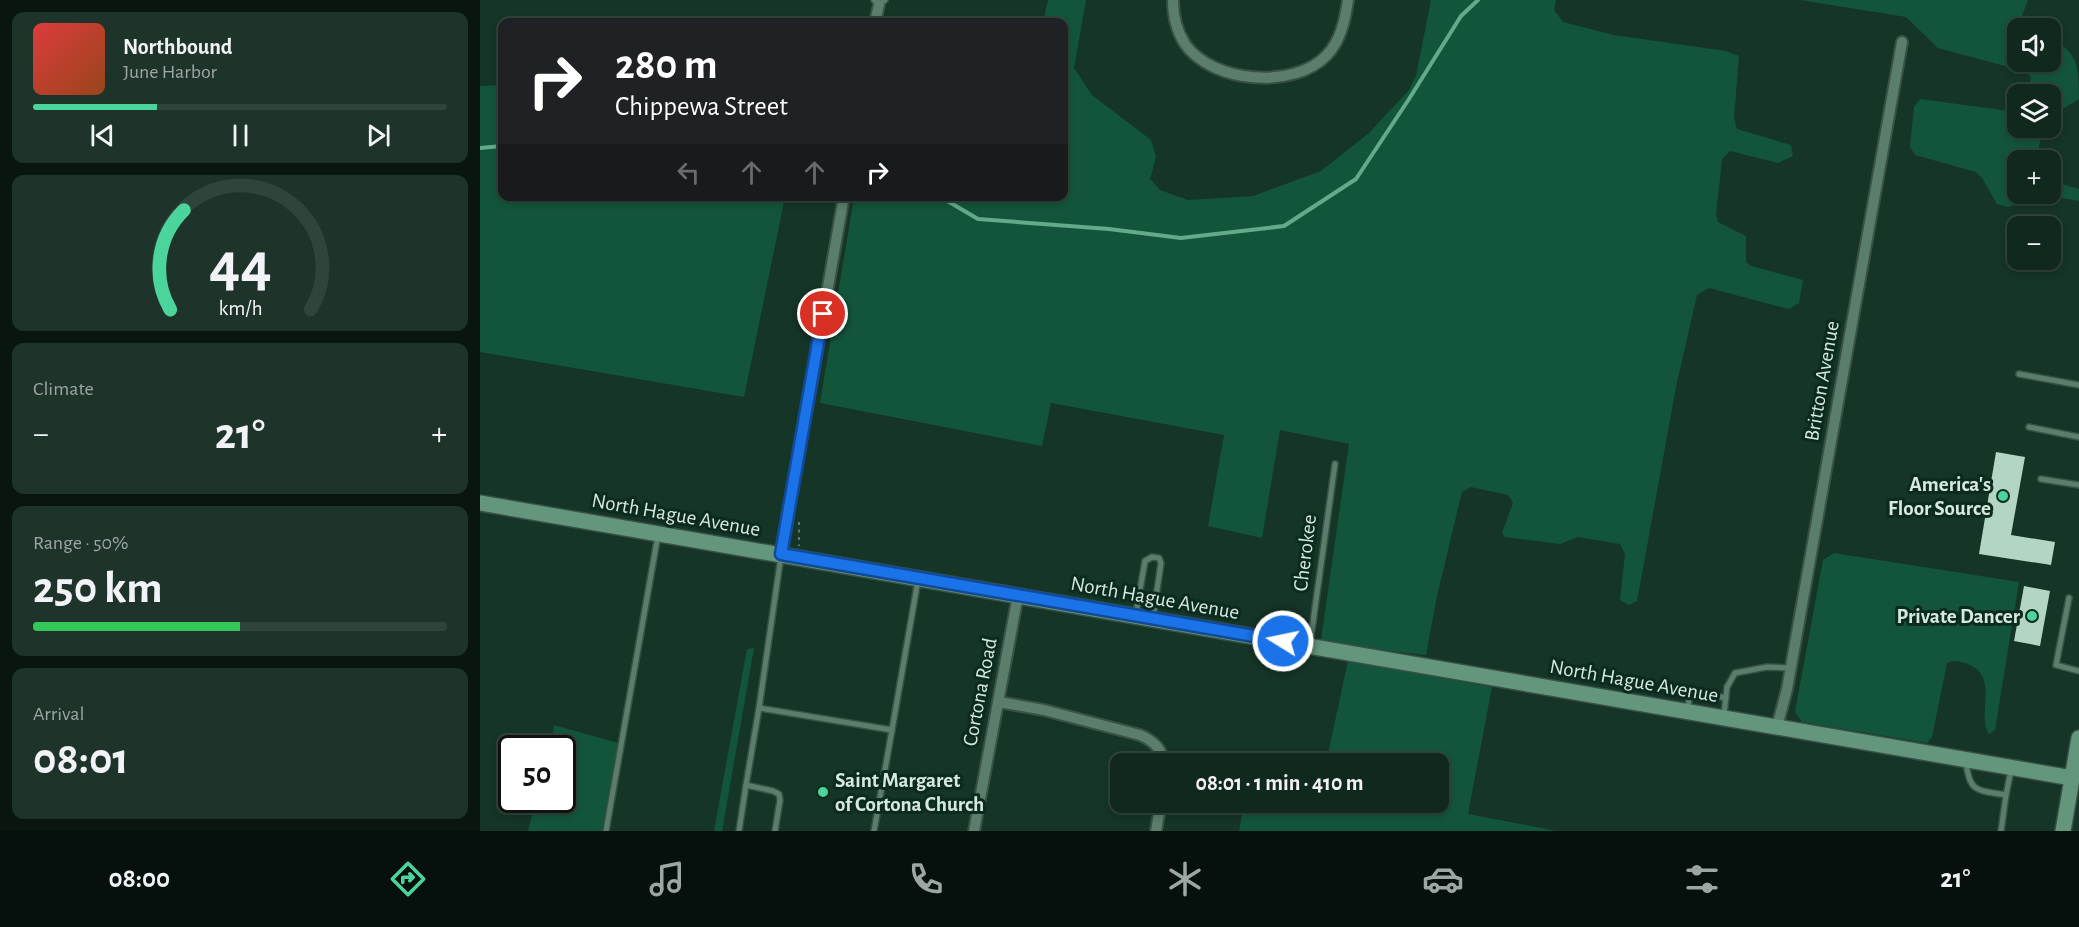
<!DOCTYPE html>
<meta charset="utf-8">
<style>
:root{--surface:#10281d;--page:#1e342a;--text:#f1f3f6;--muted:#9ca6a4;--line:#30443b;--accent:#4bd49b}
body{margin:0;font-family:"Alegreya Sans",sans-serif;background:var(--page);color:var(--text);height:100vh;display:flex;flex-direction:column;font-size:22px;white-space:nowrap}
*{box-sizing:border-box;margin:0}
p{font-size:20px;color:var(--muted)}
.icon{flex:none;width:33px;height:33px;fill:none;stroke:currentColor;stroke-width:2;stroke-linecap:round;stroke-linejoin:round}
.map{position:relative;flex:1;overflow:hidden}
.panel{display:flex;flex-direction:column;gap:12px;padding:12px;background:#091610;width:480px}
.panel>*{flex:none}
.guide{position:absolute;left:18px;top:18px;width:570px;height:183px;border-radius:12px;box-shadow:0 3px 9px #0003,0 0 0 2px var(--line);background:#202124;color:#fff;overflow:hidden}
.buttons{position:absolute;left:1527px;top:18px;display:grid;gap:12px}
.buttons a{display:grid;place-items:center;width:54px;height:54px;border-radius:12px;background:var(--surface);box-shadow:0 3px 9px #0003,0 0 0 2px var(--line);font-size:30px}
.speed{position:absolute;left:18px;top:735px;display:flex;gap:12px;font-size:30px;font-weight:700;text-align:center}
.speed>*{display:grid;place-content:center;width:78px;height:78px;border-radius:50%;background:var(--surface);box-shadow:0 3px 9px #0003,0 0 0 2px var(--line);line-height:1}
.speed .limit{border:3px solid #111;border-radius:9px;background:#fff;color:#111}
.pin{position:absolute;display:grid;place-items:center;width:51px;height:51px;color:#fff;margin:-26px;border:3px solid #fff;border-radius:50%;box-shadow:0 2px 6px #0007}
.me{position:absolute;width:66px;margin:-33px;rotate:280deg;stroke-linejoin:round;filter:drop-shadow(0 0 4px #0008)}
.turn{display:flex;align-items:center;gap:21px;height:126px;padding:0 18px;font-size:27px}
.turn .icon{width:78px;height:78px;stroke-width:2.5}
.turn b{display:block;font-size:42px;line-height:51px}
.lanes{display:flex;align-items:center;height:57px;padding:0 18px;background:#0003;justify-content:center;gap:30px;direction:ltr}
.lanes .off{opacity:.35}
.big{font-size:45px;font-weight:700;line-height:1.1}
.panel .widget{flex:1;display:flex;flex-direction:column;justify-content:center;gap:9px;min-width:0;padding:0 21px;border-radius:12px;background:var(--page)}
.panel .dial{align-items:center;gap:0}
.dial svg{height:156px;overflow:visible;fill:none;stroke:var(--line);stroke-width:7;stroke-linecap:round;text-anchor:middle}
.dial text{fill:var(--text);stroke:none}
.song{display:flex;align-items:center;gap:18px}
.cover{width:72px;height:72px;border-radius:9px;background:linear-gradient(135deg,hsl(0 70% 55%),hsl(20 70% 35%))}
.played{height:6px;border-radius:3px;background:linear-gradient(90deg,var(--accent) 30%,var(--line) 30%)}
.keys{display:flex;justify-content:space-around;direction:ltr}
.heat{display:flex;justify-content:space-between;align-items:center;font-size:33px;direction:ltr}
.charge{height:9px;border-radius:4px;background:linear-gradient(90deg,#34c759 50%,var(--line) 0)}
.trip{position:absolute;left:630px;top:753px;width:339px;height:60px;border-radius:12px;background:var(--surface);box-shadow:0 3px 9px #0003,0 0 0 2px var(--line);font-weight:700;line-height:60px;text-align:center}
.tab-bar{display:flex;height:96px;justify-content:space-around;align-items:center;background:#06100c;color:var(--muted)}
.tab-bar .icon{width:42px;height:42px}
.tab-bar .selected{color:var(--accent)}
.tab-bar b{font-size:27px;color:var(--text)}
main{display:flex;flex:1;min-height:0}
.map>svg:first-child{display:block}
.green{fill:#13553b}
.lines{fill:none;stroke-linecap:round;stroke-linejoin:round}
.stream{stroke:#63aa8b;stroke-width:4}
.building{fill:#b2d6c3}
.lane-casing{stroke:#385145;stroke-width:8}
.street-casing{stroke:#385145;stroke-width:14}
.secondary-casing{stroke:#385145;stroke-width:18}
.path{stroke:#5f7a6e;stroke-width:2;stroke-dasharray:3 4.5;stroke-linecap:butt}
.lane{stroke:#5b7d6b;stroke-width:5}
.street{stroke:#5b7d6b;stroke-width:10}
.secondary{stroke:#64967d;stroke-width:15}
.route-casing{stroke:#114b97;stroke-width:15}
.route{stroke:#1a73e8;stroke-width:10}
.poi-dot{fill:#4bd49b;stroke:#0a2b1d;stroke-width:2}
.labels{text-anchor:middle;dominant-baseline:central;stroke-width:6;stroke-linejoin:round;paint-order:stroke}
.street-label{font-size:21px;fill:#d7e9df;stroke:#0a2b1d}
.poi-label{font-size:21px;font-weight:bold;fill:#d7e9df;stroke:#0a2b1d;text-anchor:end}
</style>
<main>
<section class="panel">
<div class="widget">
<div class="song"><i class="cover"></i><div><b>Northbound</b><p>June Harbor</p></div></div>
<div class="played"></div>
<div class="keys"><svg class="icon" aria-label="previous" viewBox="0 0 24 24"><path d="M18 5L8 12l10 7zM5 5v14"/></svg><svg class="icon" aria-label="pause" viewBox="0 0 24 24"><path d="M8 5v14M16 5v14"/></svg><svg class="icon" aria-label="next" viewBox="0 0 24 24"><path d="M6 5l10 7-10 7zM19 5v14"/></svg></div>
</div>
<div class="widget dial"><svg viewBox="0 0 100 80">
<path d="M14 69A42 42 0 1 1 86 69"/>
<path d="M14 69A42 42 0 0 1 21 18" stroke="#4bd49b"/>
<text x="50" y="56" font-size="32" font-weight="700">44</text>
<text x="50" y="72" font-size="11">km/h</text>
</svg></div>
<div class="widget"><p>Climate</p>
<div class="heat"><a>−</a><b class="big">21°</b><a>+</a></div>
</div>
<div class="widget"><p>Range · 50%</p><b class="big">250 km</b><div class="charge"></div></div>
<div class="widget"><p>Arrival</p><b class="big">08:01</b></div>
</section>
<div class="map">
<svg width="1599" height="831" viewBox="0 0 1599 831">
<rect width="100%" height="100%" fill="#153527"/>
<g class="green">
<path d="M568 0H606L594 68 612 95 671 140 676 157 670 179 680 190 708 200 773 196 841 171 889 133 929 90 936 76 951 0H1076L1074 10 1083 22 1134 35 1246 51 1259 56 1254 118 1257 129 1311 145 1313 156 1298 163 1250 151 1242 159 1236 215 1238 222 1266 236V262L1271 266 1323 280 1319 303 1309 309 1229 288 1217 295 1196 387 1157 601 1149 605 1140 600 1145 554 1140 544 1098 537 1080 544 1025 537 1022 533 1033 503 1028 495 991 487 982 492 957 596 946 655 871 647 841 640 869 444 800 430 782 538 728 526 744 435 571 403 562 446 340 403 374 197 584 196V22H563Z"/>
<path d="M1320 0H1548L1539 24 1541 28H1538V62H1570L1571 40C1599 50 1599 71 1599 99L1571 116 1570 94H1547L1551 78 1547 72 1458 48 1426 17Z"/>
<path d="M22 85V196L305 197 264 397 0 352V86Z"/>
<path d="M1440 99 1537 112 1538 128H1562L1557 160H1538V194H1570L1571 181 1599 189V201L1570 196 1528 207 1517 204 1502 178 1496 172 1435 155 1430 147 1434 107Z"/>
<path d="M1354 553 1539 582 1515 730 1509 734C1496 711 1521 675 1485 663 1477 661 1474 660 1467 663L1452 737 1447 743 1322 722 1315 712 1343 560Z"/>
<path d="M274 648 242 831H234L267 649Z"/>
<path d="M868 661 1012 687 988 814 1077 831H759L764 803 958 802V764L846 763Z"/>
<path d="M74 725 138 743 122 831H48L56 800H82V748H70Z"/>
</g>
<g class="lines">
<g class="stream">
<path d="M0 148 22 146"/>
<path d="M459 196 498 219 629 229 701 238 804 226 876 179 929 99 981 16 998 0"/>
</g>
</g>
<g class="building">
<path d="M1516 452 1545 457 1531 535 1575 542 1571 565 1499 554Z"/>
<path d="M1544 586 1570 591 1560 646 1534 641Z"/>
</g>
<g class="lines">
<defs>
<g id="lane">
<path d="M394 0 399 5 405 0"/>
<path d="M1539 374 1599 385"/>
<path d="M1549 427 1599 437"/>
<path d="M1561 479 1599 485"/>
<path d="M301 556 279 708 412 730 438 580"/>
<path d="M1589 598 1576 665 1599 671"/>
<path d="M656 613 665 561 672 557 679 558 681 563 673 617"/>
<path d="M830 644 855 464"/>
<path d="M279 708 266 785 293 791 299 794 300 800 295 831"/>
<path d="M1207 710 1211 691 1246 698"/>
<path d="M1244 715 1247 687 1255 673 1287 667 1310 668"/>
<path d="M1486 761C1489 793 1497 790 1526 795L1531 770"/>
<path d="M126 831 178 535"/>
<path d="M259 831 266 785"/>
<path d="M394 831 412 730"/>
<path d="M1521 831 1526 795"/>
</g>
<g id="street">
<path d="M693 0C693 16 696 30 705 44 732 83 814 90 847 55 861 40 865 20 868 0"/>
<path d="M395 22 399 5"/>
<path d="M301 554 364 196"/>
<path d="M519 702 564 710 660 735C674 741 682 749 684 764"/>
<path d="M1297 727 1307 689 1422 42"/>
<path d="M494 831 538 595"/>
<path d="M676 831 681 802"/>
</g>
<g id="secondary">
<path d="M0 503 1592 778"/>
<path d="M1583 831 1599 738"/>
</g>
</defs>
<use href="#lane" class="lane-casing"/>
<use href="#street" class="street-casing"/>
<use href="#secondary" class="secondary-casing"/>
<path class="path" d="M319 522V546"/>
<use href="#lane" class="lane"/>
<use href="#street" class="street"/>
<use href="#secondary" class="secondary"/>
</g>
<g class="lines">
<defs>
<path id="route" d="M343 314 301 554 803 641"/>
</defs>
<use href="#route" class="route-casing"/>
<use href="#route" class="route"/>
</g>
<g class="poi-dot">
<circle cx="1523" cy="496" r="6"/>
<circle cx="1552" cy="616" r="6"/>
<circle cx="343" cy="792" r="6"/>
</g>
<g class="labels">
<g class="street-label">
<text transform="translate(1342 381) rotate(-80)">Britton Avenue</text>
<text transform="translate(196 515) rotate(10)">North Hague Avenue</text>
<text transform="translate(825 553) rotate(-83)">Cherokee</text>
<text transform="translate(675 598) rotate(10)">North Hague Avenue</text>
<text transform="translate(1154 681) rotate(10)">North Hague Avenue</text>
<text transform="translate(500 692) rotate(-79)">Cortona Road</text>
</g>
<g class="poi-label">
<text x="1511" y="484">America's<tspan x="1511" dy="24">Floor Source</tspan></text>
<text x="1540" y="616">Private Dancer</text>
<text x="355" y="780" text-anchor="start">Saint Margaret<tspan x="355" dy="24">of Cortona Church</tspan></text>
</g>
</g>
</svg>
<div class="buttons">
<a><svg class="icon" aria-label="sound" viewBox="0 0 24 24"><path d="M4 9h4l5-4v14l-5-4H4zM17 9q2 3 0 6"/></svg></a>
<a><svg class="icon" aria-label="layers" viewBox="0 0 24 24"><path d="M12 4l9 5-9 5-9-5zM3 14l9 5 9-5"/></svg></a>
<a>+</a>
<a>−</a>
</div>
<div class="speed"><div class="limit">50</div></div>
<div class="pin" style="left:343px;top:314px;background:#d93025"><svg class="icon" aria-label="arrive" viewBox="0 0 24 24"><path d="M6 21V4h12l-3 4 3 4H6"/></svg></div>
<svg class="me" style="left:803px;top:641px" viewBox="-20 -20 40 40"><circle r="17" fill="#1a73e8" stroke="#fff" stroke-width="3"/><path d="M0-11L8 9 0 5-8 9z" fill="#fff"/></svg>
<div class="trip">08:01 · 1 min · 410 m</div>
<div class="guide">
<div class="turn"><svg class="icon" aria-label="right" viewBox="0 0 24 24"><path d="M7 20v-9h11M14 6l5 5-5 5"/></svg><div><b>280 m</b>Chippewa Street</div></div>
<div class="lanes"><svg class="icon off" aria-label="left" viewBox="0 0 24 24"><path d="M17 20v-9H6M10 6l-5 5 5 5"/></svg><svg class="icon off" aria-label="ahead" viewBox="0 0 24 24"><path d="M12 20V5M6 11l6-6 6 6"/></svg><svg class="icon off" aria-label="ahead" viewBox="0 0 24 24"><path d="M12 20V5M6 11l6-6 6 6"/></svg><svg class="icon" aria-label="right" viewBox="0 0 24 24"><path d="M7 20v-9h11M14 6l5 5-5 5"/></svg></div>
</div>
</div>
</main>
<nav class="tab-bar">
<b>08:00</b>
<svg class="icon selected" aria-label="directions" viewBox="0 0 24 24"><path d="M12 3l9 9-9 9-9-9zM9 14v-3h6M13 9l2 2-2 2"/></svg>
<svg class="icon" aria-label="music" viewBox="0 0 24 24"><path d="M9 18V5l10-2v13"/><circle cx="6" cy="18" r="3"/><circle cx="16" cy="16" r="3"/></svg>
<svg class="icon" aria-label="phone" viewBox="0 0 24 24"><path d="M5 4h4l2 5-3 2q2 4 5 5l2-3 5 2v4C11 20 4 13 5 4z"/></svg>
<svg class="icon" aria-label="climate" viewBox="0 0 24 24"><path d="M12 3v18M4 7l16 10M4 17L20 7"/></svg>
<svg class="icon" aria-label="car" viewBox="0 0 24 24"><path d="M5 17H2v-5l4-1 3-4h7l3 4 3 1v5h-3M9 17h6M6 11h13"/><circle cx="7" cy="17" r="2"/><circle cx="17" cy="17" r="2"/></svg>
<svg class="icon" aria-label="filters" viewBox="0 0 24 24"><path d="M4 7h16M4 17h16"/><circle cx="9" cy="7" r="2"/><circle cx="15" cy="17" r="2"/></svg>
<b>21°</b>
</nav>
